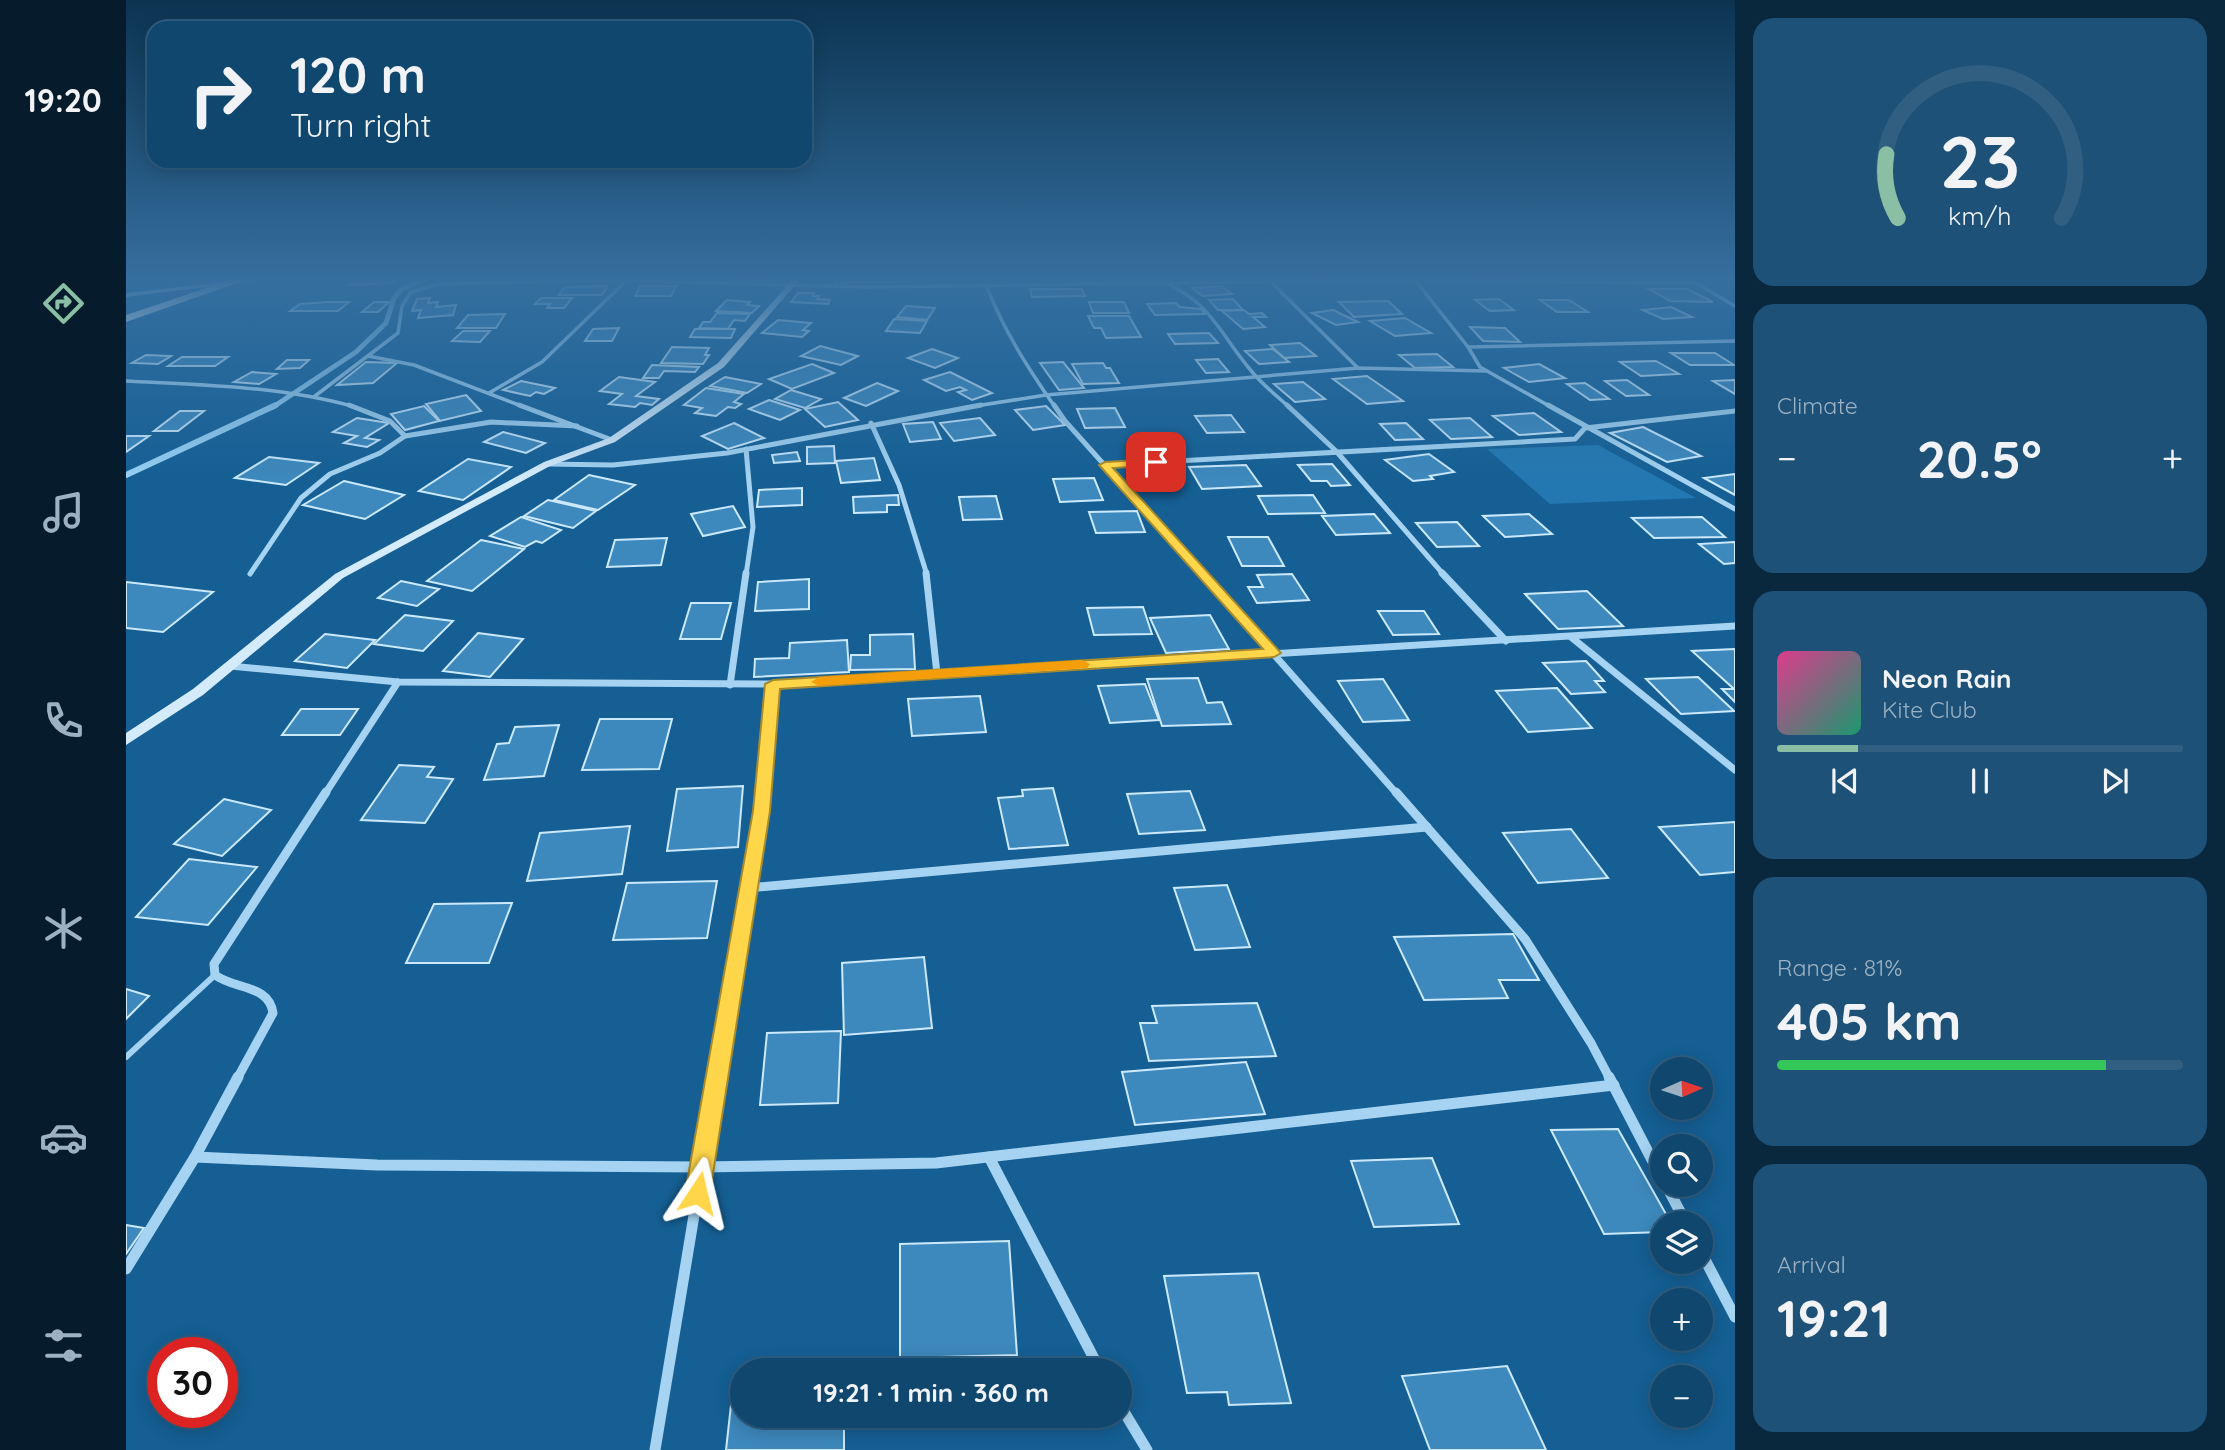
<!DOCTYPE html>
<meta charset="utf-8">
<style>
:root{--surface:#10476f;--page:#1e5177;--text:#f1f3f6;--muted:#9cb2c3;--line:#305f82;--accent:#8abfa5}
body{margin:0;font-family:Quicksand,sans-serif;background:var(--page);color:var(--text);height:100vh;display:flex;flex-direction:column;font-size:26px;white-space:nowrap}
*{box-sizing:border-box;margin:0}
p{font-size:23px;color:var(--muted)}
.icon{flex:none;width:38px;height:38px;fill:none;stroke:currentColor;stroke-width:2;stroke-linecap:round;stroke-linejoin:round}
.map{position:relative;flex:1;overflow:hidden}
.drawer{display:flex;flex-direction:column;gap:18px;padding:18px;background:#09273d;width:490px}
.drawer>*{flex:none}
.banner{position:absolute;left:21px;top:21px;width:665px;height:147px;border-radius:21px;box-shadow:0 4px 18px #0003,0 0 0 2px var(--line);background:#10476f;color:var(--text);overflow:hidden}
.needle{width:46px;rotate:87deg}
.buttons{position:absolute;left:1524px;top:1057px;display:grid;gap:14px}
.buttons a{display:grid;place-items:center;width:63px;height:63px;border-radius:50%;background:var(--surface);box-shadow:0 4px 18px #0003,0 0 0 2px var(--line);font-size:35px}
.speed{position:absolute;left:21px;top:1337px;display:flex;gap:14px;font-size:35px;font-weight:700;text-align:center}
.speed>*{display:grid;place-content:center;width:91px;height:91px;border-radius:50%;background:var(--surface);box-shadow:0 4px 18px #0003,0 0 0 2px var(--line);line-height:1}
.speed .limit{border:10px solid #d22;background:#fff;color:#111}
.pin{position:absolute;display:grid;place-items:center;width:60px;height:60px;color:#fff;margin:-30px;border-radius:14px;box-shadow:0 4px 10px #0006}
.me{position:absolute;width:77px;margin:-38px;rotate:10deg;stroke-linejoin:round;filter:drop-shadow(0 0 5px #0008)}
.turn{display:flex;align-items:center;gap:24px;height:147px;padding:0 28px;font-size:32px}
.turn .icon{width:91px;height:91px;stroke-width:2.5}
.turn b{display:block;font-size:49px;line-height:60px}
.big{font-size:52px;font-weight:800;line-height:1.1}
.drawer .tile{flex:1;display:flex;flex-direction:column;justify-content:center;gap:10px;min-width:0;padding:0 24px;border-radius:21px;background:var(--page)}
.drawer .dial{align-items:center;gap:0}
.dial svg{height:182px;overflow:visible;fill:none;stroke:var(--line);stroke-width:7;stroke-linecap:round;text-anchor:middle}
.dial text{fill:var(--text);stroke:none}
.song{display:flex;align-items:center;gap:21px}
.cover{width:84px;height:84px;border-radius:10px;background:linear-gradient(135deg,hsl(330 70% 55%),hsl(160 70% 35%))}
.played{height:7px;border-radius:4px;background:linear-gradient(90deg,var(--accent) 20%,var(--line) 20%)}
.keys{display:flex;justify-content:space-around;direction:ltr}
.heat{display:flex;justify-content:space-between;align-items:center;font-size:38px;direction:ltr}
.charge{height:10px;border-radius:5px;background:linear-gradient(90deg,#34c759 81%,var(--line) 0)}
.trip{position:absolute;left:604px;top:1358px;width:402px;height:70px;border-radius:35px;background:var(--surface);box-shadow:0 4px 18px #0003,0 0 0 2px var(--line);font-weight:800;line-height:70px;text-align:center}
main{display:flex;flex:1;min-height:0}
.menu{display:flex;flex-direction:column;width:126px;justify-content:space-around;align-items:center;background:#061c2c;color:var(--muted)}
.menu .icon{width:49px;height:49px}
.menu .current{color:var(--accent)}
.menu b{font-size:32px;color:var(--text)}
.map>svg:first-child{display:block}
.green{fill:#2478b1}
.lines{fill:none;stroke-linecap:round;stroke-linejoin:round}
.stream-far1{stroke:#97d0f4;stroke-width:5}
.stream{stroke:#97d0f4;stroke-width:6}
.building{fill:#3d88bc;stroke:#cce9fc;stroke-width:2}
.lane{stroke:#a5d3f1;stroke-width:6}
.street-far4{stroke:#a5d3f1;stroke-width:3.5}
.street-far3{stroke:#a5d3f1;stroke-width:5}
.street-far2{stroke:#a5d3f1;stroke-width:7}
.street-far1{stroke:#a5d3f1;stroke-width:9}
.street{stroke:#a5d3f1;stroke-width:11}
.secondary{fill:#d4ebfc;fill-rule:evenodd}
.highway{fill:#fff;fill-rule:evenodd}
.route{fill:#ffd54a;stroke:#a68a30;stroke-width:2}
.slow{fill:#f59e0b}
</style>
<main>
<nav class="menu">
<b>19:20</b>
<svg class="icon current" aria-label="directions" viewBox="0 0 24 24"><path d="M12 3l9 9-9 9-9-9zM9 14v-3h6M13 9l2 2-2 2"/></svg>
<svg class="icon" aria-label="music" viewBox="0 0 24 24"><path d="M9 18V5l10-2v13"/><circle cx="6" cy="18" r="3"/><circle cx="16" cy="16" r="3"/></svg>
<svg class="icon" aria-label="phone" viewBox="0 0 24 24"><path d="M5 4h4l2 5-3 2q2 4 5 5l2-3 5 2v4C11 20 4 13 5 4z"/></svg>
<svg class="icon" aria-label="climate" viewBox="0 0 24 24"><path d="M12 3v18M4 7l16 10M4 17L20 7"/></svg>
<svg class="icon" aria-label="car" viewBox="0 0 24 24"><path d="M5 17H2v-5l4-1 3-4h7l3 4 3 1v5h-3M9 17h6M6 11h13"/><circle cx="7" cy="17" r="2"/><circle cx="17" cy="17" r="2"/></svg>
<svg class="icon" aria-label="filters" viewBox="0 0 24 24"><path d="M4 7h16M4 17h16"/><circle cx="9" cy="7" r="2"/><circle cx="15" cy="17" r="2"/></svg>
</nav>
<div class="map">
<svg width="1609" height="1450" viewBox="0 0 1609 1450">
<rect width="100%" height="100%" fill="#155f94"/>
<path class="green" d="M1472 445 1570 498 1424 504 1361 449Z"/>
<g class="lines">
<path class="stream-far1" d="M147 407 230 352 260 323 268 298 276 289 304 277"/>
<path class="stream" d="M0 475 150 405"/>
</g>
<g class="building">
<path d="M234 277H274L266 283 223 285Z"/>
<path d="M609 277H655L653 281 607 280Z"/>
<path d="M710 277H785V282L709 283Z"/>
<path d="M912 277H946L947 280H913Z"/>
<path d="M948 277H969L971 282 950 283Z"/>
<path d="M979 277H1021L1023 280 981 281Z"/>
<path d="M482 286 476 295H433L439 287Z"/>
<path d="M514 286H550L545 296H509Z"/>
<path d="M1096 286 1106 294 1077 296 1066 288Z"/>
<path d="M904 289H956L959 296 906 297Z"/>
<path d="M1523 289H1561L1587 302 1544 301Z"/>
<path d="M672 293H688L687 296H693L691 299 704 300 702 304 665 302Z"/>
<path d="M304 298 302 303 312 302 310 307 330 305 327 315 292 318 295 310 286 311 291 299Z"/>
<path d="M415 298H446L438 308H421L424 304H409Z"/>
<path d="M1107 299 1117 310H1092L1083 300Z"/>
<path d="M1373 299 1388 310 1364 311 1349 300Z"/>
<path d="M601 300 624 302 621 305 633 306 626 313 590 311Z"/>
<path d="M1414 300H1443L1462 312H1431Z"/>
<path d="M1262 301 1276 314 1228 317 1213 302Z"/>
<path d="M202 302H223L212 311H164L174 304Z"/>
<path d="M248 302H263L252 312H236Z"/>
<path d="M963 302H998L1003 313H967Z"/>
<path d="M1050 303 1054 307 1075 309 1079 314 1029 315 1021 304Z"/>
<path d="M780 306 809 308 801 320 771 317Z"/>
<path d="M1545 307 1566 317 1537 319 1517 310Z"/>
<path d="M1118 310 1123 314 1136 313 1140 317H1127L1139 327 1117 329 1096 311Z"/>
<path d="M1207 310 1232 322 1210 325 1186 313Z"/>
<path d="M591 313 624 314 619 321 608 320 602 329 573 328 577 322H584Z"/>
<path d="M379 314 370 328H331L342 315Z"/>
<path d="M962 316H1003L1015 337 980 338 975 328H968Z"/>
<path d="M1279 318 1305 333 1269 336 1244 321Z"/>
<path d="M768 319 801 321 794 333 760 331Z"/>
<path d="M652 320 685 323 677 330 683 331 676 337 636 333Z"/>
<path d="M1344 327 1379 328 1394 342 1357 341Z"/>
<path d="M493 328 486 341H459L467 329Z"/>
<path d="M569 329H609L605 338 564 337Z"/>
<path d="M337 331H364L354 342 326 341Z"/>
<path d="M1083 333 1092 343 1049 344 1042 334Z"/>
<path d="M1174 343 1190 356 1158 358 1144 345Z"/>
<path d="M694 346 732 356 715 365 675 356Z"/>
<path d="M546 347 583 348 579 355H583L577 364 535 363Z"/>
<path d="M806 349 832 358 809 368 782 358Z"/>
<path d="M1147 349 1163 362 1133 364 1119 351Z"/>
<path d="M1545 353H1589L1608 365H1564Z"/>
<path d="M1311 354 1327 367 1289 368 1273 355Z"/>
<path d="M20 355 45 356 32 364 6 363Z"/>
<path d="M56 357H102L89 366H42Z"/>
<path d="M1092 359 1103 372 1080 373 1070 360Z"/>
<path d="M161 360H183L174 368 151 369Z"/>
<path d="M1530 361 1553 374 1515 376 1494 362Z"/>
<path d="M240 362 271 363 247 383 211 385Z"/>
<path d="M937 362 958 388 933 390 914 363Z"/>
<path d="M977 363 980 368H984L993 383 957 384 946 364Z"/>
<path d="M686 364 708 373 666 389 643 379Z"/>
<path d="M1413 364 1439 378 1403 382 1378 368Z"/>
<path d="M526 365 573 367 569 372 538 371 533 378H517Z"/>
<path d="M126 372 150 374 133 384 108 382Z"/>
<path d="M824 372 866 393 846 400 832 392 840 390 834 387 820 391 798 380Z"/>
<path d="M1241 376 1277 401 1241 404 1207 379Z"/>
<path d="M493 377 529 382 510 396 533 399 526 405 514 403 509 407 483 404 496 394 474 391Z"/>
<path d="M599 377 635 384 621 393 584 386Z"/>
<path d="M1501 380 1523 395 1500 396 1479 381Z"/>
<path d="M1609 380V394L1587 381Z"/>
<path d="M395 381 429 388 418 394 410 392 404 396 377 390Z"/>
<path d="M1177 382 1199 399 1169 402 1148 384Z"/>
<path d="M751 383 772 391 740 406 718 398Z"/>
<path d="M1459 383 1483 399 1464 400 1441 384Z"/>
<path d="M580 388 618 394 608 402 615 404 609 408 602 407 590 416 569 413 576 408 558 405Z"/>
<path d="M665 390 695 399 679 408 649 399Z"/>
<path d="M340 395 355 411 314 421 300 404Z"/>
<path d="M643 400 674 410 654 420 623 409Z"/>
<path d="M712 402 732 420 699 427 679 409Z"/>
<path d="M298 406 313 421 279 430 265 414Z"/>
<path d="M920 406 939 425 907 430 889 410Z"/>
<path d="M989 408 999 427 959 428 951 409Z"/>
<path d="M54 411H78L52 431H28Z"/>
<path d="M1408 413 1435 432 1393 435 1367 416Z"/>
<path d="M1105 415 1118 432 1081 433 1069 416Z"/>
<path d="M231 418 263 423 239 438 253 440 241 447 218 443 231 436 207 432Z"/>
<path d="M854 418 869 435 828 441 814 423Z"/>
<path d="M1344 418 1366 437 1325 439 1304 420Z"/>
<path d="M807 422 815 439 784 442 777 424Z"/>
<path d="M608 423 638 438 602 449 576 436Z"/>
<path d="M1280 423 1297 439 1269 440 1254 424Z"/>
<path d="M1517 427 1575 456 1541 462 1484 433Z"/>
<path d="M377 432 419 443 400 453 358 442Z"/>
<path d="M0 436H23L0 452Z"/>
<path d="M708 446 709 463 681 464V447Z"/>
<path d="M671 452 674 461 648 463 646 455Z"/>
<path d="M1303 454 1328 472 1304 476 1307 479 1287 481 1259 460Z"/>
<path d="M143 457 193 463 160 485 109 478Z"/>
<path d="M748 458 754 480 715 483 710 461Z"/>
<path d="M342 459 385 467 337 500 293 491Z"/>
<path d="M1206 464 1224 485 1205 486 1201 481H1185L1172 465Z"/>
<path d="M1120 465 1135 486 1076 489 1063 467Z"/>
<path d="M1609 474V495L1578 478Z"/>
<path d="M463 475 509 485 472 510 428 500Z"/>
<path d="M968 478 977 500 934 502 927 479Z"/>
<path d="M218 481 278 495 239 519 177 505Z"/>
<path d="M676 488V505L631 507 633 490Z"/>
<path d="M772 495 773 505H761V512L728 513 727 497Z"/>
<path d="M1187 495 1199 513 1142 514 1132 496Z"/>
<path d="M870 496 876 519 837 520 833 497Z"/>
<path d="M422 500 470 511 447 528 398 516Z"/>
<path d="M607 506 619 527 577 536 565 514Z"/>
<path d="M1011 511 1019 532 970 533 963 512Z"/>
<path d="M1248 514 1264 533 1210 535 1196 516Z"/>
<path d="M1403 514 1426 534 1379 537 1357 516Z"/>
<path d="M395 517 435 530 416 543 410 541 399 547 364 536Z"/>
<path d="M1576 517 1599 537 1528 538 1506 518Z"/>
<path d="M1331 522 1353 546 1311 547 1290 523Z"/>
<path d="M1102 537H1142L1158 566H1116Z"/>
<path d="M541 538 535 565 481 567 489 540Z"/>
<path d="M355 540 398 549 346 591 301 581Z"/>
<path d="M1609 542V563L1598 564 1573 544Z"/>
<path d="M1166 574 1183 600 1131 603 1122 587H1137L1131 575Z"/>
<path d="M683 579V609L629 611 632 582Z"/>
<path d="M275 581 313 589 291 606 252 598Z"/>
<path d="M0 582 87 592 37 632 0 628Z"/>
<path d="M1461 591 1497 626 1432 629 1399 594Z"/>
<path d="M565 603H605L595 639H554Z"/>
<path d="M1017 607 1026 634 968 635 961 608Z"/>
<path d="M1252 611H1298L1313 634 1267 635Z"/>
<path d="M279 615 327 621 297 651 248 644Z"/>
<path d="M1084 615 1103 649 1040 653 1024 618Z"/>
<path d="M352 633 397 639 364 677 317 671Z"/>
<path d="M199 634 249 640 221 668 169 661Z"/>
<path d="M787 634 789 669 724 670 725 655H744V635Z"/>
<path d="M721 640 723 672 628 677 629 659 663 658 664 643Z"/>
<path d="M1609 649V702L1596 689H1608L1566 651Z"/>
<path d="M1460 661 1478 681H1469L1479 692 1445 694 1417 663Z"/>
<path d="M1572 677 1608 711 1555 714 1520 679Z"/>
<path d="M1072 678 1081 703 1096 702 1105 724 1036 726 1021 679Z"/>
<path d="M1257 679 1283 720 1237 722 1212 681Z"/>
<path d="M1019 684 1033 720 984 723 972 686Z"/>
<path d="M1431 688 1466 728 1402 732 1370 691Z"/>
<path d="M854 696 860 732 786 736 782 699Z"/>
<path d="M175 709H232L214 735H156Z"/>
<path d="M474 719H546L533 769 456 770Z"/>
<path d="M433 725 418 776 358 780 371 744 383 743 389 727Z"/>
<path d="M273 765 308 767 301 777 327 779 299 823 235 820Z"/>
<path d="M617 786 612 847 541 851 551 789Z"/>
<path d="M927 788 942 845 883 849 872 798 897 796 896 790Z"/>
<path d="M1064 791 1079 830 1013 834 1001 794Z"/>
<path d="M98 799 145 810 96 856 48 844Z"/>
<path d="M1609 822V872L1574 875 1533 827Z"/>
<path d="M504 826 496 874 401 881 414 833Z"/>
<path d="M1445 829 1482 878 1412 883 1377 833Z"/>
<path d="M63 859 131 867 82 925 10 917Z"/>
<path d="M591 881 581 938 487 940 501 883Z"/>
<path d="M1101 885 1124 947 1069 950 1048 888Z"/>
<path d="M386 903 363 963H280L308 904Z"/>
<path d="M1387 934 1413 980H1373L1382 998 1298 1000 1268 937Z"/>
<path d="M798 957 806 1028 718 1035 716 963Z"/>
<path d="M0 989 23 996 0 1019Z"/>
<path d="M1131 1003 1150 1056 1023 1061 1014 1023H1031L1026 1006Z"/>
<path d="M715 1031 712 1103 634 1105 641 1033Z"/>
<path d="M1120 1062 1139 1114 1009 1125 996 1072Z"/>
<path d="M1492 1129 1545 1223H1536V1232L1478 1234 1425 1130Z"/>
<path d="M1306 1158 1333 1224 1248 1227 1225 1161Z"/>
<path d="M0 1225 18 1228 0 1254Z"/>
<path d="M883 1241 891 1355 774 1358V1244Z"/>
<path d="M1132 1273 1165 1403 1103 1405 1101 1392 1061 1393 1038 1276Z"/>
<path d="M1381 1366 1420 1450H1304L1276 1376Z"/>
<path d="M616 1395V1416H718V1450H600L606 1396Z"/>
</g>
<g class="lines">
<path class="lane" d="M0 1057 89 975"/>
<g class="street-far4">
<path d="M1026 277C1086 300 1089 328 1127 373 1137 385 1151 396 1163 407"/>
<path d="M1567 277 1570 283 1609 306"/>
<path d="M1289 280 1342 347 1354 367 1425 407"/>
<path d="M1144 281 1232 368"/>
<path d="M861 287C878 331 902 368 929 407"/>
<path d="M1342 347 1609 341"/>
<path d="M242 356 288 365 398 407"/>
<path d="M0 381C77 385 155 386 229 407"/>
<path d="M363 393 416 362 501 280"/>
<path d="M189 396 272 333 276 306 285 292 312 284 483 280 740 287 1257 280 1570 283"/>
<path d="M843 407 920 395 1232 368 1361 371"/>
</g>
<g class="street-far3">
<path d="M223 405 264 421 279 436"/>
<path d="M393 405 486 440"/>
<path d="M928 405 939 421 1077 575"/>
<path d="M1161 405 1210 451 1318 575"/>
<path d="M1422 405 1609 509"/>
<path d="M745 423 773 485 801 575"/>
<path d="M620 449 627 527 620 575"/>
<path d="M422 464 487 465 601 453 855 405"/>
<path d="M979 465 1449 439 1459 428 1609 411"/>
<path d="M124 574 175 498 204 474 254 453 279 436 365 422 451 426"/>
</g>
<g class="street-far2">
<path d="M800 573 811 674"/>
<path d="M1076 573 1271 794"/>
<path d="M1316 573 1380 641"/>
<path d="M1445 637 1609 770"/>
<path d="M104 666 272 682 647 684 1609 626"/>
<path d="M604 685 620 573"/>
<path d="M199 794 272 682"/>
<path d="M638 794 647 684"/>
</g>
<g class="street-far1">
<path d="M1270 792 1399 939 1465 1043 1484 1079"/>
<path d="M622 888 1301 827"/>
<path d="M111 1079 147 1013C143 984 109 990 89 975L88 964 200 792"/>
<path d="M591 1079 638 792"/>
</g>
<g class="street">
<path d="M1483 1077 1536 1179"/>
<path d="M69 1157 251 1165 576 1167 810 1163 1488 1085"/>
<path d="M863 1157 974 1370"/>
<path d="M1540 1185 1560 1223"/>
<path d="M1575 1252 1609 1317"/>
<path d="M0 1269 69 1157 112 1077"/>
<path d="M994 1405 1021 1450"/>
<path d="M529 1450 591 1077"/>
</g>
<g class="secondary">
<path d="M139 277H159L0 297V293Z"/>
<path d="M669 277H676L598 367 489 442 424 466 217 578 77 695 0 745V733L67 689 209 574 418 462 483 438 592 363Z"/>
</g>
<path class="highway" d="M113 277H128L0 322V315Z"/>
</g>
<linearGradient id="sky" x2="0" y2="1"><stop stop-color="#0c3451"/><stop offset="0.58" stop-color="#356f9f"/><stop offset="1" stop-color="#356f9f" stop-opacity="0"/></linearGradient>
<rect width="1609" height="480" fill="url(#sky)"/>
<path class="route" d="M1030 459 1034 460V465L987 468 1155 653 1148 657 654 689 644 811 584 1193 580 1202 572 1205 563 1202 559 1193 627 811 639 684 647 680 1137 649 973 465 979 462Z"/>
<path class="slow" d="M956 660 964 664 961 668 693 686 685 682 693 677Z"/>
</svg>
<div class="buttons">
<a><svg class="needle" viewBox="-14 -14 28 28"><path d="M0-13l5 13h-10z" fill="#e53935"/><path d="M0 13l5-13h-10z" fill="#9cb2c3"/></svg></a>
<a><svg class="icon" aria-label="search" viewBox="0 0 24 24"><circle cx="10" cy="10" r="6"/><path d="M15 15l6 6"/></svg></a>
<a><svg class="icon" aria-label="layers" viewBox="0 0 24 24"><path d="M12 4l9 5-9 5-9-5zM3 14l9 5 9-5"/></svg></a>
<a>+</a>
<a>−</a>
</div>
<div class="speed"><div class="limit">30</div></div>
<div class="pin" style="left:1030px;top:462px;background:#d93025"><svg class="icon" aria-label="arrive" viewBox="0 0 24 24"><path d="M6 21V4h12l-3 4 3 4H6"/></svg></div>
<svg class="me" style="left:572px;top:1193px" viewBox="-20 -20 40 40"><path d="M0-17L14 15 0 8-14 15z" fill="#ffd54a" stroke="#fff" stroke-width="4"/></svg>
<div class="trip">19:21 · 1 min · 360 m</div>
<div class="banner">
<div class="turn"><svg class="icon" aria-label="right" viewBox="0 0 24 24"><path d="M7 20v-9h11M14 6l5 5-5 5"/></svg><div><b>120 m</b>Turn right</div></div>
</div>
</div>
<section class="drawer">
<div class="tile dial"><svg viewBox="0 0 100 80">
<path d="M14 69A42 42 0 1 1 86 69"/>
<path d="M14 69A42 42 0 0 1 9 41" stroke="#8abfa5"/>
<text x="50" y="56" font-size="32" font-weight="700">23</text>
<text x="50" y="72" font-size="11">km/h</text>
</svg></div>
<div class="tile"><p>Climate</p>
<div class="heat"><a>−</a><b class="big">20.5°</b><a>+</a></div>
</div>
<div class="tile">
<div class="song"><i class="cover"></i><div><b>Neon Rain</b><p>Kite Club</p></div></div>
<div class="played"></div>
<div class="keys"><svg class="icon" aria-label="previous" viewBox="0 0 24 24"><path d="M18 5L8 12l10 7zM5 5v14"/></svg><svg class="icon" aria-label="pause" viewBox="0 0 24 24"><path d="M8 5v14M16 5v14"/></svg><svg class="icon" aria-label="next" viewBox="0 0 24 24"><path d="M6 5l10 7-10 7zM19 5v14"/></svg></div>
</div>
<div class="tile"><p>Range · 81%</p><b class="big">405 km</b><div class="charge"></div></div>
<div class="tile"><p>Arrival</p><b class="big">19:21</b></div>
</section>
</main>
